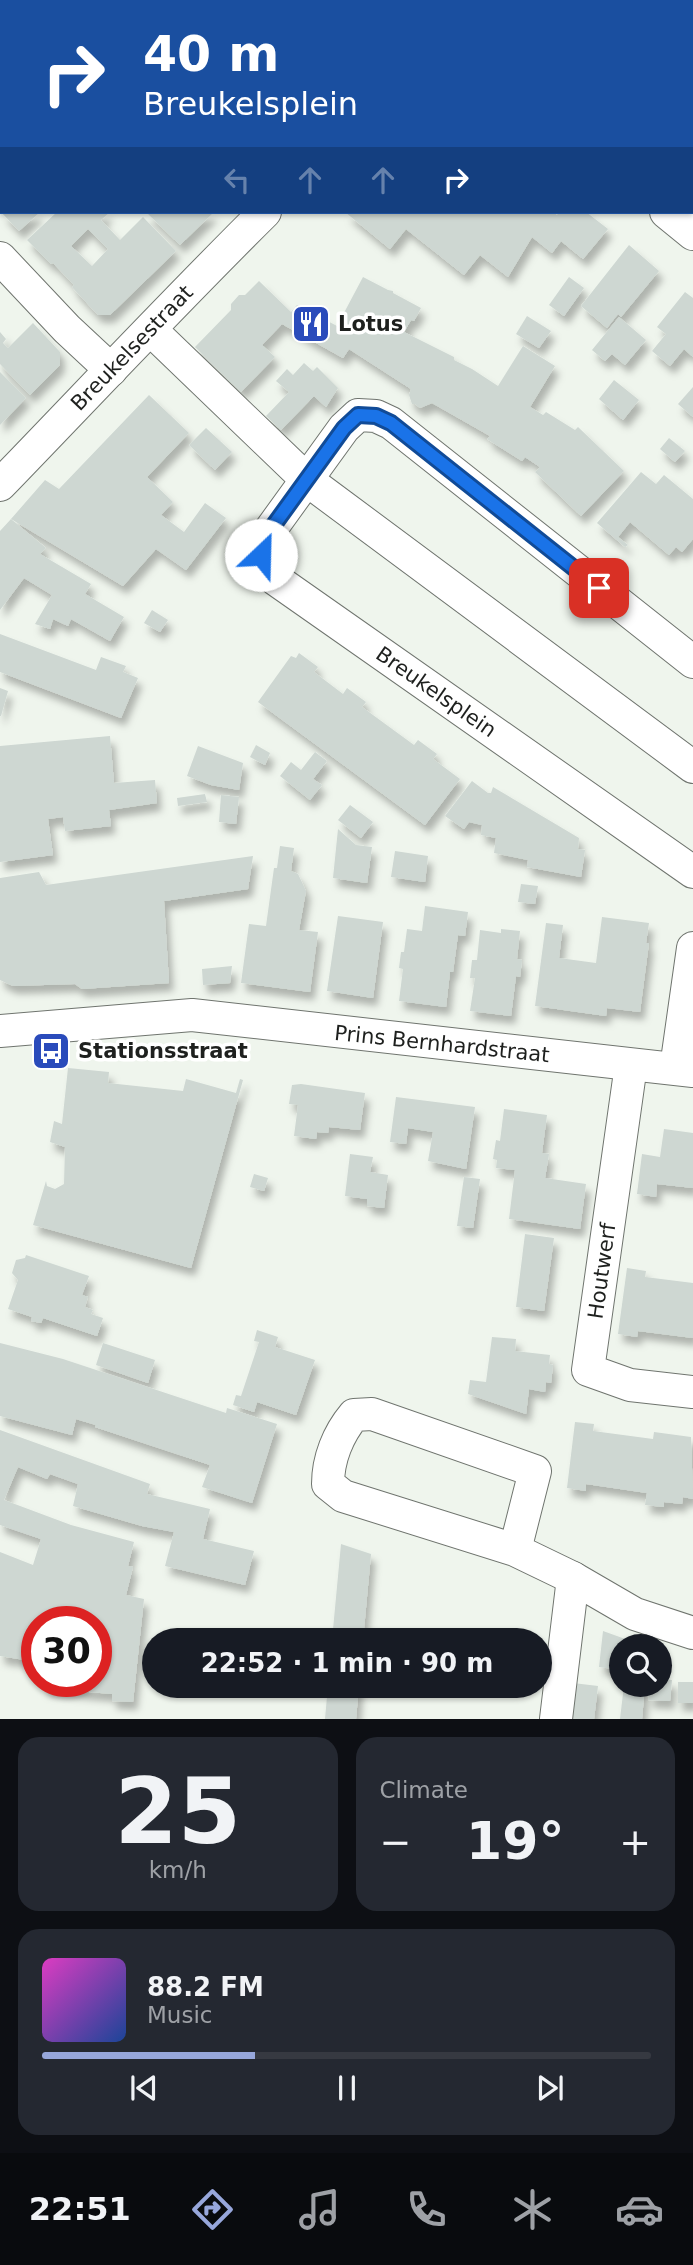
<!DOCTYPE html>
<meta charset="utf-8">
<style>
:root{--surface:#171b24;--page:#242831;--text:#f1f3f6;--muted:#9ea1a6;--line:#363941;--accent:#97a7db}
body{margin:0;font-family:"DejaVu Sans",sans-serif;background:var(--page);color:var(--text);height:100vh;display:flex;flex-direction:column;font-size:26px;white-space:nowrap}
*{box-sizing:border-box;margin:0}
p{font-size:23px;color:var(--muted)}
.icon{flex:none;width:38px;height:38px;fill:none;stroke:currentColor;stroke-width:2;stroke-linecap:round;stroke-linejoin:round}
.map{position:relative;height:1719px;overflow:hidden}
.drawer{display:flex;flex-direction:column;gap:18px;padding:18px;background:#0d0f14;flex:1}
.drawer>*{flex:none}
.top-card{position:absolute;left:0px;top:0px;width:693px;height:214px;box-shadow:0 2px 5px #0004;background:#1a4fa0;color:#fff;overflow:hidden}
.fabs{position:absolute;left:609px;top:1634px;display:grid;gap:14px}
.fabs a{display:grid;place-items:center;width:63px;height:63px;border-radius:50%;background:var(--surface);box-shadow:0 2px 5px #0004;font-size:35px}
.speed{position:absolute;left:21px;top:1606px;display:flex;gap:14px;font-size:35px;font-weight:700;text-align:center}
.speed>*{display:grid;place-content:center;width:91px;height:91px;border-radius:50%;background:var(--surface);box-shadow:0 2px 5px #0004;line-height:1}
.speed .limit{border:10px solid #d22;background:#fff;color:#111}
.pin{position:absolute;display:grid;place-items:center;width:60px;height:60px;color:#fff;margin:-30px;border-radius:14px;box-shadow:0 4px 10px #0006}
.me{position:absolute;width:77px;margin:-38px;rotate:24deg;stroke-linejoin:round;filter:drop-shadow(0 0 5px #0008)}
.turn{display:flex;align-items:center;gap:24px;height:147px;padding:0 28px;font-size:32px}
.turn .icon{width:91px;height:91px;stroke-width:2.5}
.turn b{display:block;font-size:49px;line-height:60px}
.lanes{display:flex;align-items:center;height:66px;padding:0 28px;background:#0003;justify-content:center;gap:35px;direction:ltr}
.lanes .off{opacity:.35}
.big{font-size:52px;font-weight:700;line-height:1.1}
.drawer .widget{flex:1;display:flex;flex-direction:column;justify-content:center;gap:10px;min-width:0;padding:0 24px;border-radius:21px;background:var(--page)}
.drawer .dial{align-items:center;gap:0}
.dial b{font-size:91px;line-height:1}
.song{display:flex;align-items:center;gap:21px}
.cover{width:84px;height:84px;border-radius:10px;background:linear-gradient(135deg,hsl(310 70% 55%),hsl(220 70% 35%))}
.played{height:7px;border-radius:4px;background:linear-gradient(90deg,var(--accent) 35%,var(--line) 35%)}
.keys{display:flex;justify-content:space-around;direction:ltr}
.heat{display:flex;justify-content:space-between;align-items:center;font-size:38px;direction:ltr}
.drawer .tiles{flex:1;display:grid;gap:18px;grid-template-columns:1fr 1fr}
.widget:last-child{grid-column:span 2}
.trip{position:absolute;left:142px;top:1628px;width:410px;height:70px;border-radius:35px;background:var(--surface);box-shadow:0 2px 5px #0004;font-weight:700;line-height:70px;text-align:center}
.tab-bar{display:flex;height:112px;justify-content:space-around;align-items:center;background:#090b0e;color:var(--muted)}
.tab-bar .icon{width:49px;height:49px}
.tab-bar .active{color:var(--accent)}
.tab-bar b{font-size:32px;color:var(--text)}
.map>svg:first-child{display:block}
.building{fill:#ced7d2;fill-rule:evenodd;filter:url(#shadow)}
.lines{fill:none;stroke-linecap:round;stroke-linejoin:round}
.minor-casing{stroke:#6f746e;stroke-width:34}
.minor{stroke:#fff;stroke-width:32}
.route-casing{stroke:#114b97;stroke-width:18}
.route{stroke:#1a73e8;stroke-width:12}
.labels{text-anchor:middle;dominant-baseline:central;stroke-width:7;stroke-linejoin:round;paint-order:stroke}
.poi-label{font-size:21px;font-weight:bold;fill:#1e201e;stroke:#fff;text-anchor:start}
.street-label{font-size:21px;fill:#1e201e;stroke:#fff}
</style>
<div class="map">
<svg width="693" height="1719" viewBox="0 0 693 1719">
<defs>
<filter id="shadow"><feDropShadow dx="4.5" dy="8" stdDeviation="3.5" flood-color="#0004"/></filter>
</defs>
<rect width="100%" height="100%" fill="#eff5ed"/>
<g class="building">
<path d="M1 212H40L19 231Z"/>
<path d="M57 212H110L101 220 120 240 143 217 176 251 110 315H98L72 287 74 285 53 263 51 264 27 240ZM88 229 108 249 92 266 71 246Z"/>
<path d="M146 212H214L180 245Z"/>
<path d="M345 212H553L557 215 559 212H586L608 229 583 259 561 241 552 253 532 237 508 277 480 255 464 275 406 229 390 249Z"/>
<path d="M629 245 659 271 621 317 618 314 607 328 581 306Z"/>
<path d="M363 277 388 290 393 291V293L421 308 414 321 411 320 404 332 454 357V360L472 369 498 386 523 346 555 366 530 407 543 415 546 412 575 430 578 427 624 471 581 516 535 472 540 467 525 457 522 461 487 439 490 436 432 403 420 408 415 404H412L409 395 411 389 349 349 343 358 282 324 262 345 275 357 241 392 195 347 231 310V304L239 295H245L259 281 291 312 297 305 337 326Z"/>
<path d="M569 277 584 288 564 316 549 305Z"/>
<path d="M685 292 693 298V357L684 349 670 366 652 351 666 334 657 327Z"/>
<path d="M527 316 551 331 539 348 516 334Z"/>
<path d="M619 317 646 340 625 365 612 354 605 361 592 350Z"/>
<path d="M33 323 60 352V365L30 395 0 364V332L6 339 3 343 8 348Z"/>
<path d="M304 363 313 371 317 367 338 388 326 407 314 396 281 430 266 416 289 392 276 381 287 369 293 375Z"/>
<path d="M0 372 26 398 0 425Z"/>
<path d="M614 380 639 400 623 420 599 399Z"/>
<path d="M693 387V417L678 404Z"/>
<path d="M149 395 189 433 147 477 173 502 161 515 184 532 205 503 226 518 186 570 156 549 123 586 11 519 45 480 59 489Z"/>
<path d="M206 428 232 452 215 470 189 445Z"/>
<path d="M669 438 685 451 675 462 660 449Z"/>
<path d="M641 472 656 484 664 475 693 499V539L682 552 676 547 669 555 630 522 618 537 628 545 625 547 597 523Z"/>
<path d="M11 519 46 548 40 554 91 584 85 594 124 617 110 641 71 619 68 626 53 619 50 629 35 624 52 595 24 578 0 610V531Z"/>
<path d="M152 610 168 620 160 632 144 623Z"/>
<path d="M0 634 96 670 101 657 126 666 123 672 138 678 121 718 0 672Z"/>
<path d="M299 653 318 667 314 672 343 694 347 688 366 702 362 707 414 745 418 740 437 754 433 759 460 779 425 825 258 702 291 656 296 658Z"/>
<path d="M0 688 8 691 1 716H0Z"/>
<path d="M110 736 114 783 155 780 157 803 109 810 111 826 65 831 63 817 48 819 53 855 0 862V746Z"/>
<path d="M256 745 270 753 265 765 250 757Z"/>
<path d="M198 746 243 763 239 790 211 785 187 776Z"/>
<path d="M315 752 327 761 313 779 322 785 310 800 280 776 291 762 301 770Z"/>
<path d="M472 781 488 793H491L493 787 579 838 578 849 585 850 581 877 527 867 528 860 494 853 496 838 481 835 482 825 469 822 464 829 445 816Z"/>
<path d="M205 794 207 802 178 806 177 798Z"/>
<path d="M221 795 239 797 236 824 219 822Z"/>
<path d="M350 805 373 822 361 838 338 820Z"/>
<path d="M338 829 356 845 372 847 367 883 333 878Z"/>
<path d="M280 846 294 848 291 871 298 874 306 891 299 930 318 932 310 992 241 983 249 924 266 926 274 868H277Z"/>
<path d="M395 851 428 856 425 882 391 877Z"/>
<path d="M253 856 248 889 164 901 169 983 82 989 75 984 13 986 0 980V878L39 872 46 885Z"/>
<path d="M521 884 538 886 535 904 518 902Z"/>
<path d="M425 906 468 912 465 936 458 935 453 972H450L446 1007 399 1001 403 969 399 968 401 952H404L407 929 422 931Z"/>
<path d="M338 916 383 922 373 998 327 991Z"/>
<path d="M602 917 649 923 646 943H649L640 1012 607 1008 606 1016 535 1006 546 923 563 925 559 958 596 963Z"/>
<path d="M501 929 520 931 517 959 522 960 520 977 516 976 511 1016 470 1011 475 978H470L472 960H477L480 930 501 933Z"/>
<path d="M232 966 230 983 203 985 202 969Z"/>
<path d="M68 1068 109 1072 108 1083 183 1091 186 1079 236 1093 240 1079 243 1080 191 1268 33 1225 46 1181 47 1186 55 1189 64 1184 65 1147 50 1142 54 1121 62 1124Z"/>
<path d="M301 1084 365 1093 360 1130 329 1127 328 1133 317 1132 316 1139 294 1136 298 1105 289 1104 292 1085Z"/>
<path d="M396 1097 475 1107 466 1169 428 1161 433 1132 408 1128 406 1144 390 1142Z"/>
<path d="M504 1109 547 1115 542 1153 549 1154 545 1178 586 1184 580 1229 509 1219 515 1170 496 1168 497 1160 493 1159 496 1140 500 1141Z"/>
<path d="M664 1129 693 1133V1188L657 1184 656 1197 637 1194 642 1154 660 1157Z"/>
<path d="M350 1154 373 1157 370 1172 388 1175 384 1208 367 1206V1199L345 1196Z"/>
<path d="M254 1174 268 1178 264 1191 250 1187Z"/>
<path d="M464 1177 480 1179 473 1228 457 1226Z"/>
<path d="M525 1234 554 1238 544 1311 516 1307Z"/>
<path d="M26 1255 89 1276 82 1295 88 1297 85 1307 93 1310 91 1314 103 1318 97 1336 43 1318 41 1323 31 1321 32 1317 8 1309 18 1280 12 1273 16 1260 25 1258Z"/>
<path d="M627 1268 646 1271 645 1277 693 1283V1338L638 1331 637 1337 618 1334Z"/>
<path d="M257 1330 278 1337 275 1347 315 1360 296 1415 257 1402 254 1412 233 1405 236 1395 241 1396 259 1342 254 1341Z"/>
<path d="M492 1337 516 1339 515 1351 550 1355 549 1364 553 1365 551 1383 546 1382 545 1392 529 1389 526 1414 468 1394 470 1380 486 1382Z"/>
<path d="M0 1343 63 1359 226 1413 227 1408 277 1424 252 1503 202 1487 210 1465 95 1427 96 1425 76 1419 72 1435 0 1416Z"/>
<path d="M103 1343 155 1360 148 1383 96 1365Z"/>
<path d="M575 1422 594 1424 593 1431 653 1439 654 1432 691 1437 693 1499 683 1497 682 1504 664 1502V1507L645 1505 647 1493 586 1484V1491L567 1488Z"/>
<path d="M0 1430 150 1484 147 1494 210 1509 203 1539 254 1551 245 1585 165 1566 174 1532 142 1526 73 1506 78 1484 50 1474 47 1479 18 1467 4 1500 71 1525 134 1542 128 1566 133 1567 126 1595 144 1599 133 1702 112 1701V1694L43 1688 45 1682H96V1622H37V1662L0 1656V1552L33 1565 41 1539 0 1525Z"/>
<path d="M341 1544 371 1554 363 1640H332Z"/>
<path d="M603 1631 628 1640 627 1647H621V1670L599 1667Z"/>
<path d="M660 1679 672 1680 670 1701 648 1700 650 1685H660Z"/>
<rect x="678" y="1682" width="15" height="21"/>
<path d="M573 1683 598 1686 594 1719H570Z"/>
<path d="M328 1685H359L356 1719H325Z"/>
<path d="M624 1685H645L642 1719H620Z"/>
</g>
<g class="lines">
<defs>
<g id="minor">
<path d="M405 0 408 2"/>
<path d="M477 2 479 0"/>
<path d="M666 212 693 234"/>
<path d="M0 258 67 329 111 370"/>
<path d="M151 330 307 480 693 767"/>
<path d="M0 485C88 394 175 301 265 212"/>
<path d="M693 662 391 423 376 416 358 415 344 428 263 540C260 557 263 566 275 579L693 872"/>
<path d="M0 1031 192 1015 693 1071"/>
<path d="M631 1065 588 1370 630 1385 693 1392"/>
<path d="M676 1068 693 948"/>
<path d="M515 1550 535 1471 372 1414 354 1415C338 1434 328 1459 328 1484L343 1496 515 1550 573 1578 635 1614 693 1633"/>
<path d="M556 1719 573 1578"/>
</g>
</defs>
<use href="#minor" class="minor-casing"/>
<use href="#minor" class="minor"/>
</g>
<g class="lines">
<defs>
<path id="route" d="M261 555 263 540 344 428 358 415 376 416 391 423 599 588"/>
</defs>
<use href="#route" class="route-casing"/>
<use href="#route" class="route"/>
</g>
<defs>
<symbol id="restaurant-square" viewBox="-11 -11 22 22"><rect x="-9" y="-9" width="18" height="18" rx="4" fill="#2a4bbb" stroke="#fff"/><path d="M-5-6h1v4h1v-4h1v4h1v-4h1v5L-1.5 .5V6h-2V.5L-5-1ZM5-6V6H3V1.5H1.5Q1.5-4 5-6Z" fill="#fff"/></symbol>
<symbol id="bus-square" viewBox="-11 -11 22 22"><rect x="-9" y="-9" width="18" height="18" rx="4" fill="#2a4bbb" stroke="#fff"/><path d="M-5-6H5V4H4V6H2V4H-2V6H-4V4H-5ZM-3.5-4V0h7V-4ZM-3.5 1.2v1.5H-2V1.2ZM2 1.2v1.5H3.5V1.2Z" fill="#fff"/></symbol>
</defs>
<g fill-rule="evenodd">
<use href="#restaurant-square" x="289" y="302" width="44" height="44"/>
<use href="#bus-square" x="29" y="1029" width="44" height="44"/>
</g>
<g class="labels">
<g class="poi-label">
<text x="338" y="324">Lotus</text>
<text x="78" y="1051">Stationsstraat</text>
</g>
<g class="street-label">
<text transform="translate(132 348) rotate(-46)">Breukelsestraat</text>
<text transform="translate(436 692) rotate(35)">Breukelsplein</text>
<text transform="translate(442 1044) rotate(6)">Prins Bernhardstraat</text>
<text transform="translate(602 1271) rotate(-82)">Houtwerf</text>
</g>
</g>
</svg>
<div class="fabs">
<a><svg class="icon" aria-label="search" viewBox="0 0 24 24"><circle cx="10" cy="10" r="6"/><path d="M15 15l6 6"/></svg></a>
</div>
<div class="speed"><div class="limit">30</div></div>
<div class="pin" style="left:599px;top:588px;background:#d93025"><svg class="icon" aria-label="arrive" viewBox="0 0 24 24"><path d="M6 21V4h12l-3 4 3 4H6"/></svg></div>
<svg class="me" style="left:261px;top:555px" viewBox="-20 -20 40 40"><circle r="19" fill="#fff"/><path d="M0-13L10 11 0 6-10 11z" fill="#1a73e8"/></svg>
<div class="trip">22:52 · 1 min · 90 m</div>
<div class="top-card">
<div class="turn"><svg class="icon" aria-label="right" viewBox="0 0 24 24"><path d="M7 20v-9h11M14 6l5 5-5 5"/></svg><div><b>40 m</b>Breukelsplein</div></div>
<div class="lanes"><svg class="icon off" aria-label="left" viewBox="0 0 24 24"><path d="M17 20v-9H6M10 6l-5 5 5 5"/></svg><svg class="icon off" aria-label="ahead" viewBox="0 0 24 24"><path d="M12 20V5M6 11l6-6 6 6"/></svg><svg class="icon off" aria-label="ahead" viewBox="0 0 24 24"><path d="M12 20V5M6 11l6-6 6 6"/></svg><svg class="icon" aria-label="right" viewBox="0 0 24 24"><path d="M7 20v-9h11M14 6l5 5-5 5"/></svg></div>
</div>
</div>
<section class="drawer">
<div class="tiles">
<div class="widget dial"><b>25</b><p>km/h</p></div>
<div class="widget"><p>Climate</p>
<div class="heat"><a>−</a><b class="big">19°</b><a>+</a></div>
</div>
<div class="widget">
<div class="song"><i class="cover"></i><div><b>88.2 FM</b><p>Music</p></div></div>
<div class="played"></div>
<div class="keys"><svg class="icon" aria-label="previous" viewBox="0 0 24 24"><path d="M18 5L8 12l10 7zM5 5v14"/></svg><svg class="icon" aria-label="pause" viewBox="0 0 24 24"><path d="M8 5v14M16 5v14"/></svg><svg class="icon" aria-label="next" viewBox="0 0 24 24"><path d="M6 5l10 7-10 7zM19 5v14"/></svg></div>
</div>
</div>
</section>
<nav class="tab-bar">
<b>22:51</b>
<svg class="icon active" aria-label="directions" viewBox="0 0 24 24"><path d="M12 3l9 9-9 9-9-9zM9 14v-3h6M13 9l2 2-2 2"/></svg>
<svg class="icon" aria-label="music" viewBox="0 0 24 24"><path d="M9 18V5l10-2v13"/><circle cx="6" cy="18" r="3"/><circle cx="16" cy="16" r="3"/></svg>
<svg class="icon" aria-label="phone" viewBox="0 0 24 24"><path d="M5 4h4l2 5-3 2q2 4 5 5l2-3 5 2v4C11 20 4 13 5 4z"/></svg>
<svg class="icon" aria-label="climate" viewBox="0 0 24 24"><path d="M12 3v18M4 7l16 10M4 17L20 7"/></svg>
<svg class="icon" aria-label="car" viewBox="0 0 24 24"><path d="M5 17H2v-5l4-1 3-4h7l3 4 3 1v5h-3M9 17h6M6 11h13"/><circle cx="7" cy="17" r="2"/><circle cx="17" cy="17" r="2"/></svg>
</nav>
